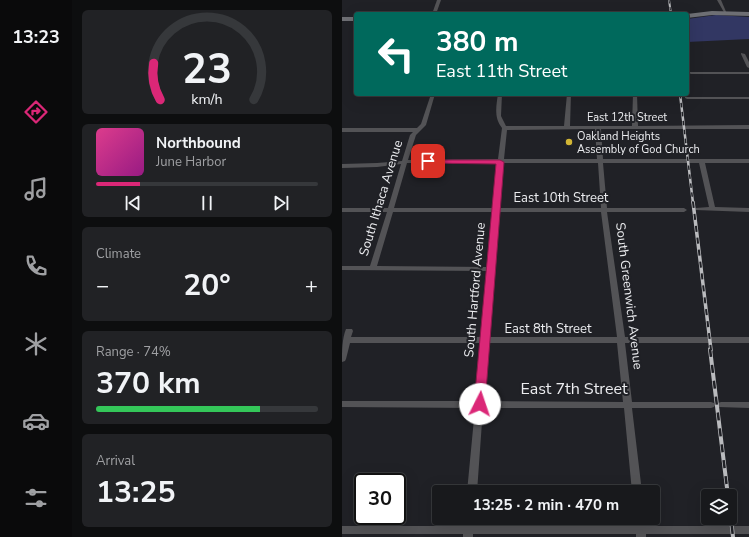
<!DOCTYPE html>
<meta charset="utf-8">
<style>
:root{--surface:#18191c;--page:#212225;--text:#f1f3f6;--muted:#9fa0a3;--line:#36383b;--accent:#db2777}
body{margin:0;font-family:"Nunito Sans",sans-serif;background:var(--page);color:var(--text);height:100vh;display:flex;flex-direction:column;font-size:15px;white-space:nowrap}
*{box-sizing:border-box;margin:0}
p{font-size:13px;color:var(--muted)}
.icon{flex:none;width:22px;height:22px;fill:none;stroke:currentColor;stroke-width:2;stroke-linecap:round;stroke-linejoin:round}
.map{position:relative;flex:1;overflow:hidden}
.details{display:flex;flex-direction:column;gap:10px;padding:10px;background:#0d0e0f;width:270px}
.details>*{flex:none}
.banner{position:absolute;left:12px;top:12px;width:335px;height:84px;border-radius:4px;box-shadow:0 4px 16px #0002,0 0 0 1px var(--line);background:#00695c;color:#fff;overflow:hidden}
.buttons{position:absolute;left:359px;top:489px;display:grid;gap:8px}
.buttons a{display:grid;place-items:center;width:36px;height:36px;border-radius:4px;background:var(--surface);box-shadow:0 4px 16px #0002,0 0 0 1px var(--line);font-size:20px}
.speed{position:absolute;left:12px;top:473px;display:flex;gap:8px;font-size:20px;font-weight:700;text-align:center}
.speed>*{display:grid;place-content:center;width:52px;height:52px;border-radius:50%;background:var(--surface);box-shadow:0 4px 16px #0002,0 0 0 1px var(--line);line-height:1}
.speed .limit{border:2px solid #111;border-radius:6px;background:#fff;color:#111}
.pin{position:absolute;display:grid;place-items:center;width:34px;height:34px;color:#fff;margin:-17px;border-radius:8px;box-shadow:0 2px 6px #0006}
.me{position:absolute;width:44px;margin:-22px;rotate:4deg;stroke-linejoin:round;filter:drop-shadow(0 0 3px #0008)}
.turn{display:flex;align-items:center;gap:14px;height:84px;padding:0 16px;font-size:18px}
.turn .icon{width:52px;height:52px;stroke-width:2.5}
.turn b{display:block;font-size:28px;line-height:34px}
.big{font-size:30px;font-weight:700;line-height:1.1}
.details .card{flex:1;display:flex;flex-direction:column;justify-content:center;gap:6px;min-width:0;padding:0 14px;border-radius:6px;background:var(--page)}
.details .dial{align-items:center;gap:0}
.dial svg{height:104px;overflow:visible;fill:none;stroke:var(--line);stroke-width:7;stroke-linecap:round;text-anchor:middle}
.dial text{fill:var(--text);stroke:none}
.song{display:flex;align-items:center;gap:12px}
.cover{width:48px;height:48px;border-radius:6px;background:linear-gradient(135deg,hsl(330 70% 55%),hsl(310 70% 35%))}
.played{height:4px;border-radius:2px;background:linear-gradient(90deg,var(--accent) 20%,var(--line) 20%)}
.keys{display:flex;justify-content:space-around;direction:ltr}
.heat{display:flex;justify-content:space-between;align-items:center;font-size:22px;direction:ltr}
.charge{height:6px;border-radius:3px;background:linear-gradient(90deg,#34c759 74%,var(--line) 0)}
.trip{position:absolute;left:90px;top:485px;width:228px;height:40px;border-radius:4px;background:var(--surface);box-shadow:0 4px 16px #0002,0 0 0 1px var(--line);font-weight:700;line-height:40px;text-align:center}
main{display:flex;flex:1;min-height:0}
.dock{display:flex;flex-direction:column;width:72px;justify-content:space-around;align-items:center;background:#0a0a0b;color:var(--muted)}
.dock .icon{width:28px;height:28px}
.dock .selected{color:var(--accent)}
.dock b{font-size:18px;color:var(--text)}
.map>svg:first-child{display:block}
.green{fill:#323763}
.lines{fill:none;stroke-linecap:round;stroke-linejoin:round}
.street{fill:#535356;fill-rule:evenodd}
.secondary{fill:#6e6f74;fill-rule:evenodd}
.rail-far3-casing{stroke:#babbbe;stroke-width:2}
.rail-far2-casing{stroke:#babbbe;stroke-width:2.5}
.rail-far1-casing{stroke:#babbbe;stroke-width:3.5}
.rail-casing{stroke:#babbbe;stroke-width:4}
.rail-far3{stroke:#202126;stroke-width:1;stroke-dasharray:3.5;stroke-linecap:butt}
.rail-far2{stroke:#202126;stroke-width:1.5;stroke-dasharray:4.5;stroke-linecap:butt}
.rail-far1{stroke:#202126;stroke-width:2;stroke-dasharray:6;stroke-linecap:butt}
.rail{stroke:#202126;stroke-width:2.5;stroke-dasharray:8;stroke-linecap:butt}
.route{fill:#db2777;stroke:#8e194d}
.poi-dot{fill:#d2b635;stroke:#202126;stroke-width:1.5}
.labels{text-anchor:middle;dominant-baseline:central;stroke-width:4;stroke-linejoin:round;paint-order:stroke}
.far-street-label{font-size:11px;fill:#ebecef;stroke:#202126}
.far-poi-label{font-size:11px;fill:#ebecef;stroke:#202126;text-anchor:start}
.street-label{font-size:13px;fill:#ebecef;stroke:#202126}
.near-street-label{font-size:16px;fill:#ebecef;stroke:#202126}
</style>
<main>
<nav class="dock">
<b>13:23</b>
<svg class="icon selected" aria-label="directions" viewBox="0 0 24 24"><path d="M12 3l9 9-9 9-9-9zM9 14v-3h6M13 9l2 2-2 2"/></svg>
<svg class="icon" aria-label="music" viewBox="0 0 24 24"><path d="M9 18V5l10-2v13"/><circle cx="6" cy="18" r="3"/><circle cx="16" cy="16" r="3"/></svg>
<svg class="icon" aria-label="phone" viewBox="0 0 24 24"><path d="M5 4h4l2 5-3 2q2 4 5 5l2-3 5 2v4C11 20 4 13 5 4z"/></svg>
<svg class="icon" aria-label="climate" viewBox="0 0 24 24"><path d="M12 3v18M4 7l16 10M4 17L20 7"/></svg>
<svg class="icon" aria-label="car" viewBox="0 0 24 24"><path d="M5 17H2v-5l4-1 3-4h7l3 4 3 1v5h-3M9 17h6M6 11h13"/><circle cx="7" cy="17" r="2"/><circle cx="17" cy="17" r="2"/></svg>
<svg class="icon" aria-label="filters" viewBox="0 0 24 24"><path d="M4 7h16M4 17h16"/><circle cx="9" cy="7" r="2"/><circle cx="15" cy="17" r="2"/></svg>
</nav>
<section class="details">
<div class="card dial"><svg viewBox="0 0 100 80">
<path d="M14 69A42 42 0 1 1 86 69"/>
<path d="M14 69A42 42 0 0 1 9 41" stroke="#db2777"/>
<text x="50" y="56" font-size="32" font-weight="700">23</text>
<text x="50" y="72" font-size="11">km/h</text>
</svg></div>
<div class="card">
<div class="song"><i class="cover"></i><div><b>Northbound</b><p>June Harbor</p></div></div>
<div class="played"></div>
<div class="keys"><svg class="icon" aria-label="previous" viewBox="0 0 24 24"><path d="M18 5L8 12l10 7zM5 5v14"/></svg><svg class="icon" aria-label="pause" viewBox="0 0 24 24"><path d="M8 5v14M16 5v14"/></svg><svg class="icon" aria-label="next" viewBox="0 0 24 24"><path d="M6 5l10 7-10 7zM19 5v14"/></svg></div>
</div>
<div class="card"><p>Climate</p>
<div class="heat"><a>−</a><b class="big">20°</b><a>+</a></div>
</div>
<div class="card"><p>Range · 74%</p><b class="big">370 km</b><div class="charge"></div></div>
<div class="card"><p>Arrival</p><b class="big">13:25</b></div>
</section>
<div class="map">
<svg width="407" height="537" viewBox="0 0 407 537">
<rect width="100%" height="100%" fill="#202126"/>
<path class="green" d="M374 15 407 17V39L345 42V19Z"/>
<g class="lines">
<g class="street">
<path d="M95 0H99L94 14H90Z"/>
<path d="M375 0H379L385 14H383Z"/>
<path d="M399 53 403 54 407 62V68L405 67 399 54Z"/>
<path d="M347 72H407V74H349L347 73Z"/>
<path d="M89 94H93L84 125 74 135 66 160 156 159 160 128C152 118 154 107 156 94H160L159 116 164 126H222L225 94H229L228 126H290L291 94H295L296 126 407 125V129H259L261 159H407V163H363L373 207 407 208V212L354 210 353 209 354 208 367 207 357 163H261L265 208H342L345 210 342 212H265L283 337H407V343H283L290 402H369L372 403 373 405 372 407 369 408H290L300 492H290L282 408H141L135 492H125L133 408 0 407V401H133L138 343H8L4 359 3 361 0 362C0 351 0 339 4 329H10L11 331 9 337H139L145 271 0 270V266H28L45 212H0V208H46L59 164 35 167 0 168V164L35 163 60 161 68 135 71 132H0V128H75L79 124ZM253 129 255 159H162L165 130ZM65 163H156L150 208H52ZM162 163H256L259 208H156ZM51 212H150L145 267 35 266ZM156 212H259L275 337H147ZM146 343H275L281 402 142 401Z"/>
<path d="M343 97H407V99H345L343 98Z"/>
<path d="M379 402H407V408L376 407 375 405 376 403Z"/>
<path d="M123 518H133L132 526H293L292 518H302L303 526H407V534H304V537H294V534H131V537H121V534H0V526H122Z"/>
</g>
<g class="secondary">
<path d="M370 11 407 12V16L370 15 345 18V14Z"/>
<rect x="0" y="17" width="14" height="4"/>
</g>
<defs>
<path id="rail-far3" d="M327 0 329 14"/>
<path id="rail-far2" d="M338 94 351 203"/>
<path id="rail-far1" d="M351 202 369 350"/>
<g id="rail">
<path d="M368 349 386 496"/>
<path d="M388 510 391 537"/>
</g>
</defs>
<use href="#rail-far3" class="rail-far3-casing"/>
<use href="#rail-far2" class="rail-far2-casing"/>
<use href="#rail-far1" class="rail-far1-casing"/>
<use href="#rail" class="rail-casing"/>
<use href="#rail-far3" class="rail-far3"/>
<use href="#rail-far2" class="rail-far2"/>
<use href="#rail-far1" class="rail-far1"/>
<use href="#rail" class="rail"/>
</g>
<path class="route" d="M84 160H158L162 162 143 404 138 408 132 404 154 164 86 163H84Z"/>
<circle class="poi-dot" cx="227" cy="142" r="4"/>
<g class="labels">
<g class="far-street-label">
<text x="285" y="117">East 12th Street</text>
</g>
<g class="far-poi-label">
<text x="235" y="136">Oakland Heights<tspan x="235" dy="13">Assembly of God Church</tspan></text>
</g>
<g class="street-label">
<text transform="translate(39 198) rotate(-73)">South Ithaca Avenue</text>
<text x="219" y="198">East 10th Street</text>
<text transform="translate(133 290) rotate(-85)">South Hartford Avenue</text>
<text transform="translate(287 296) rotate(83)">South Greenwich Avenue</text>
<text x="206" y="329">East 8th Street</text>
</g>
<g class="near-street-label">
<text x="232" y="389">East 7th Street</text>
</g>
</g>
</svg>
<div class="buttons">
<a><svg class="icon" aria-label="layers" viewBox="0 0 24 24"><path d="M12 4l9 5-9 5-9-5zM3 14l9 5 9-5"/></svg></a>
</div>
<div class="speed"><div class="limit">30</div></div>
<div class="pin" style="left:86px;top:161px;background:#d93025"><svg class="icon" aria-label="arrive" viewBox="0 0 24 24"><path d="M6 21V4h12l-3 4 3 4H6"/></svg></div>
<svg class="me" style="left:138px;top:404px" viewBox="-20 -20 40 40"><circle r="19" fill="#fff"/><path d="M0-13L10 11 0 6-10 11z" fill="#db2777"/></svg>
<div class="trip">13:25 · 2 min · 470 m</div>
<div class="banner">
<div class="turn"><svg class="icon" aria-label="left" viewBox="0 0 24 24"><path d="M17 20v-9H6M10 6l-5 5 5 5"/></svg><div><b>380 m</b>East 11th Street</div></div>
</div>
</div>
</main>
